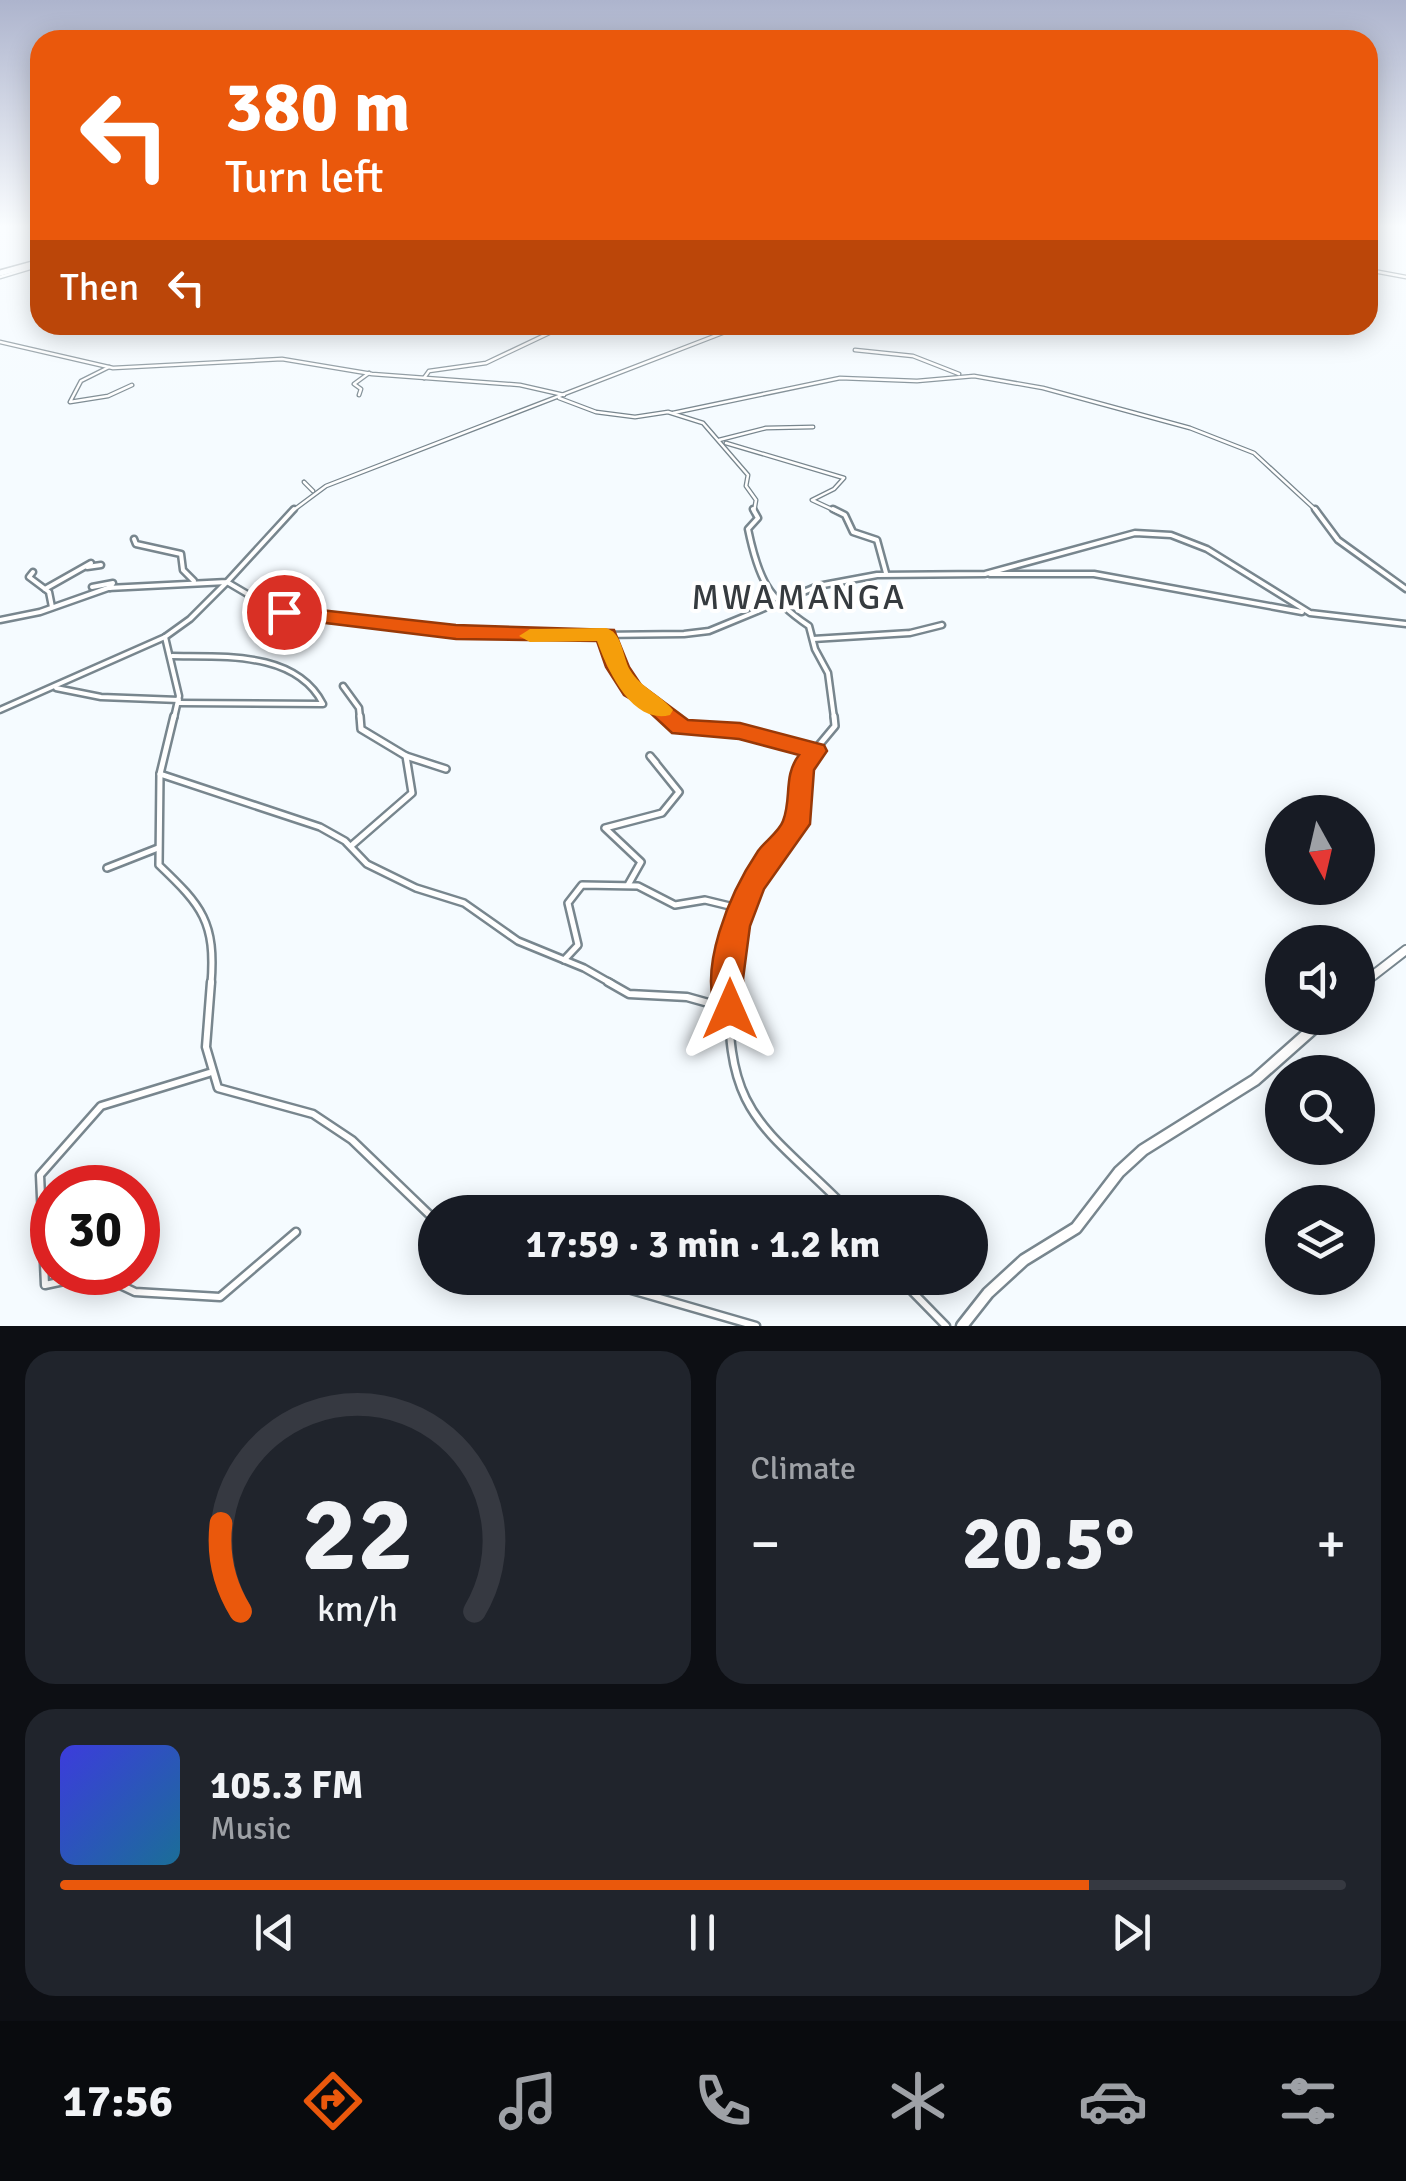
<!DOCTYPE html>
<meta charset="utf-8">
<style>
:root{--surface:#171b24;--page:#20242c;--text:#f1f3f6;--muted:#9ea1a6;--line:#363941;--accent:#ea580c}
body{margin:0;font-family:Signika,sans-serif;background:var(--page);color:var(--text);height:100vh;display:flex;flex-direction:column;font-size:38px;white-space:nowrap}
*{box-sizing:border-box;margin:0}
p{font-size:32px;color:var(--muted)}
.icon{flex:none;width:55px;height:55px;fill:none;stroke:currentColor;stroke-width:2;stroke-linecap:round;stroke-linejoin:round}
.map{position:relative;height:1326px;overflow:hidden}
.drawer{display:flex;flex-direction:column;gap:25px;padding:25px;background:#0d0f14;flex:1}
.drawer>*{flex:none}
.guide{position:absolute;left:30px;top:30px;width:1348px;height:305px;border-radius:30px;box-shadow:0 5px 25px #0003;background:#ea580c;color:#fff;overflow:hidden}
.needle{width:65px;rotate:172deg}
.tools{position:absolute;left:1265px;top:795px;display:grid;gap:20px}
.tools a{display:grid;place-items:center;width:110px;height:110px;border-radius:50%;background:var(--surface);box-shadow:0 5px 25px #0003;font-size:50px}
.speed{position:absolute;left:30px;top:1165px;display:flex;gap:20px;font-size:50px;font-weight:700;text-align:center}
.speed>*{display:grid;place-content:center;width:130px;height:130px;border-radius:50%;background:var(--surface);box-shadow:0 5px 25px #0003;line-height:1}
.speed .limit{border:15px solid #d22;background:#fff;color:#111}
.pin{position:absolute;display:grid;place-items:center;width:85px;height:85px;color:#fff;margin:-42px;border:5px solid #fff;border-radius:50%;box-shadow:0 2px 10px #0007}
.me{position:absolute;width:110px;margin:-55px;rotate:0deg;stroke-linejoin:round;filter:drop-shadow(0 0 8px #0008)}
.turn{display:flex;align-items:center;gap:35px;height:210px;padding:0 30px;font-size:45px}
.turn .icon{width:130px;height:130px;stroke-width:2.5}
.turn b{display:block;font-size:70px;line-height:85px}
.then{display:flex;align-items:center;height:95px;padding:0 30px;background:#0003;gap:20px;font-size:38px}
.big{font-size:75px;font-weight:800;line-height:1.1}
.drawer .widget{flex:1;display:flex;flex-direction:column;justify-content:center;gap:15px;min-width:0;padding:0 35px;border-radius:30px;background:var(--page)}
.drawer .dial{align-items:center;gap:0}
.dial svg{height:260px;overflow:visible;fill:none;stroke:var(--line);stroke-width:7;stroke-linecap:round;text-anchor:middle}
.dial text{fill:var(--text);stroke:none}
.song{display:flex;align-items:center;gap:30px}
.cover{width:120px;height:120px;border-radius:15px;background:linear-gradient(135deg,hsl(240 70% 55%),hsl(200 70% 35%))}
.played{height:10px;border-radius:5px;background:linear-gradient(90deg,var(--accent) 80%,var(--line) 80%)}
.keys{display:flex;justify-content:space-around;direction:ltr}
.heat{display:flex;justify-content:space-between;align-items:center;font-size:55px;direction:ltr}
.drawer .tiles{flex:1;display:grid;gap:25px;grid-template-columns:1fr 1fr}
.widget:last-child{grid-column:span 2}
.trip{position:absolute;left:418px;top:1195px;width:570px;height:100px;border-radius:50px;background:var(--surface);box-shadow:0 5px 25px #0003;font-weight:800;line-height:100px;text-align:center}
.tab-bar{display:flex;height:160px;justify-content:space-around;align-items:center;background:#090b0e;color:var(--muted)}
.tab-bar .icon{width:70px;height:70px}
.tab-bar .active{color:var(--accent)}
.tab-bar b{font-size:45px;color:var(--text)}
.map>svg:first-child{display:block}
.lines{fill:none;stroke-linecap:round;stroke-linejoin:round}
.street-far3-casing{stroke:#78868e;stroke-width:5}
.street-far2-casing{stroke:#78868e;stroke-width:9}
.street-far1-casing{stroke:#78868e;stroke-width:10}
.street-casing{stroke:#78868e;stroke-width:11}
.secondary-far1-casing{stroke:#78868e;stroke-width:12}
.secondary-casing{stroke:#78868e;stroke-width:15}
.highway-casing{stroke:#78868e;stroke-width:8}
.street-far3{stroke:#fff;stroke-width:2.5}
.street-far2{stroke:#fff;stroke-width:4}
.street-far1{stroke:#fff;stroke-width:5}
.street{stroke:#fff;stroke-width:6}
.secondary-far1{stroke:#fff;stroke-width:8}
.secondary{stroke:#fff;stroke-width:10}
.highway{stroke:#fff;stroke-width:5}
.route{fill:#ea580c;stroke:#983908;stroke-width:2.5}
.slow{fill:#f59e0b}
.labels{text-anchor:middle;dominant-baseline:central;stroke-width:8;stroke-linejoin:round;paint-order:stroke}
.quarter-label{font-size:35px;letter-spacing:2.5px;fill:#363b3f;stroke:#fff}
</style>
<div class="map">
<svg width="1406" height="1326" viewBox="0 0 1406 1326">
<rect width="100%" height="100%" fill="#f5fbff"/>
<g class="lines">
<defs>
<g id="street-far3">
<path d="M1368 270 1406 277"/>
<path d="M0 277 40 265"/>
<path d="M0 342 113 368 282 359 372 374 520 385 564 395"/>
<path d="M855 350 913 356 959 374"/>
<path d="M109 367 81 381 70 402 108 396 132 385"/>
<path d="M424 378 429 371 486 363 566 325"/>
<path d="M359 395 361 389 354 384 369 373"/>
<path d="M559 398 596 412 635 417 668 412 703 423 748 475 746 486 756 500 754 512"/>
<path d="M673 413 840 378 917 381 974 376 1043 388 1190 428 1254 453 1318 512"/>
<path d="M719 440 766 428 813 427"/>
<path d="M726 443 844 478 834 489 812 500 838 512"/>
<path d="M304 482 313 491"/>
<path d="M291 512 326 486 743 325"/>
</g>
<g id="street-far2">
<path d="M753 509 758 518 748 529C758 577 767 598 809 626L815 649 828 673 834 718"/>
<path d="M833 509 845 515 853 532 877 540 886 573"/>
<path d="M1315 509 1338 540 1406 589"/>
<path d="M134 539 136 544 181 554 183 570 194 581"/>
<path d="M87 567 101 565"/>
<path d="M33 572 29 577 49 592 52 607"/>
<path d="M990 574H1094L1302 612"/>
<path d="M92 587 113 583 110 588"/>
<path d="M45 589 91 563"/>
<path d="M0 620 40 612 108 588 227 582 294 509"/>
<path d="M606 635C621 678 634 691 670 718"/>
<path d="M165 637 179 696 174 718"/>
<path d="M813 639 910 633 942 625"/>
<path d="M172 656C224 657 296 651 323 704L178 703"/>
<path d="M343 686 359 708 360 718"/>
<path d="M56 688 101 697 179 700"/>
<path d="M0 710 165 637 190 619 227 582 271 608 309 618 515 636 684 634 709 631 818 586 877 575 985 574 1135 533 1171 535 1207 549 1310 613 1406 624"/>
</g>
<g id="street-far1">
<path d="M174 716 160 774 159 865C202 906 216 922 211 984"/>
<path d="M667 716 684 729 740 731 815 751"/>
<path d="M406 756 446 769"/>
<path d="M160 774 320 827 345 841 367 864 416 888 464 903 518 941 584 968 612 984"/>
<path d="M351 846 412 793 406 756 361 729 360 716"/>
<path d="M107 868 158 848"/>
<path d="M628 885 641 862 605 828 662 813 679 792 650 756 656 763"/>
<path d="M564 960 578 945 568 903 582 885 638 886 675 905 705 900 742 909"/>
<path d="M730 984 743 907 753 883 797 821 805 762 835 726 834 716"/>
</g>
<g id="street">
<path d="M211 982 206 1047 218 1088 313 1114 352 1140 435 1220"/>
<path d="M608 982 629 994 687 997 730 1009"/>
<path d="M730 982C723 1118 766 1126 850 1212"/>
<path d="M209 1073 101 1106 40 1175 45 1285 97 1274 135 1292 220 1297 296 1232"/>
<path d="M590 1278 756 1326"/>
<path d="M899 1278 946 1326"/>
</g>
<path id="secondary-far1" d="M1362 984 1406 950"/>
<g id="secondary">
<path d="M1358 987 1365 982"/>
<path d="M962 1326 988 1293 1024 1260 1076 1228 1119 1172 1143 1150 1255 1080 1325 1018"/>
</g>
<path id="highway" d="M0 273 40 262"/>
</defs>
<use href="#street-far3" class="street-far3-casing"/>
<use href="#street-far2" class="street-far2-casing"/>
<use href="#street-far1" class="street-far1-casing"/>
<use href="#street" class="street-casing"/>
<use href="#secondary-far1" class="secondary-far1-casing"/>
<use href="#secondary" class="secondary-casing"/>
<use href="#highway" class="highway-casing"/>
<use href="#street-far3" class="street-far3"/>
<use href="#street-far2" class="street-far2"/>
<use href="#street-far1" class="street-far1"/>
<use href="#street" class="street"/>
<use href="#secondary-far1" class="secondary-far1"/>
<use href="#secondary" class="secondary"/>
<use href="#highway" class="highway"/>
</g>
<linearGradient id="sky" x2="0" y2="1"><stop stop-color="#adb4cd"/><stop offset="0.55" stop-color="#fafdff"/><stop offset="1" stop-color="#fafdff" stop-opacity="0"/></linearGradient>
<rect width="1406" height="412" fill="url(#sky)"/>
<path class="route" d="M284 606 456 625 614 630 629 667 641 685 688 720 740 723 824 745 827 751 814 770 810 824 764 889 750 926 743 979 746 1009 741 1018 730 1022 719 1018C695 971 731 891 758 851 765 841 779 832 783 821 792 798 783 776 799 755L739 739 672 733 643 706 624 695 606 667 597 641 456 639 277 617 274 612 277 608Z"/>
<path class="slow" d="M606 628C623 633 622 656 630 670 641 688 660 694 673 710L670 715C632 725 607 669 597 641L530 642 519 636 530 629Z"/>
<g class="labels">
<g class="quarter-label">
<text x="799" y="597">MWAMANGA</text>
</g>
</g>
</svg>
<div class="tools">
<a><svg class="needle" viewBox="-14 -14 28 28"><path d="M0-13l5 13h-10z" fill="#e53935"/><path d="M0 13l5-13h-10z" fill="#9ea1a6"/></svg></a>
<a><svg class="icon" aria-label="sound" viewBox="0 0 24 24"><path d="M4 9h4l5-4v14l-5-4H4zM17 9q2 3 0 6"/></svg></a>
<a><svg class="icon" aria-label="search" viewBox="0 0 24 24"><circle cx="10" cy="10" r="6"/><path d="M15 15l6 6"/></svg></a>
<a><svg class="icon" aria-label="layers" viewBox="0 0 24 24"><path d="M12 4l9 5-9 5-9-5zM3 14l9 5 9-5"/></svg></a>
</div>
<div class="speed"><div class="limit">30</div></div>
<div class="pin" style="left:284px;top:612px;background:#d93025"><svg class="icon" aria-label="arrive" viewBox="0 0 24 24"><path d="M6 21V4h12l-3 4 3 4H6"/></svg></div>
<svg class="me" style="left:730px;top:1009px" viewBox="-20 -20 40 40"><path d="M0-17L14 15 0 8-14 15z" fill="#ea580c" stroke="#fff" stroke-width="4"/></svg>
<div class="trip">17:59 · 3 min · 1.2 km</div>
<div class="guide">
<div class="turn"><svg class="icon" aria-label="left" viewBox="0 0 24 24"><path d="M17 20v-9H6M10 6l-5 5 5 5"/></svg><div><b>380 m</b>Turn left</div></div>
<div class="then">Then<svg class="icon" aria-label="left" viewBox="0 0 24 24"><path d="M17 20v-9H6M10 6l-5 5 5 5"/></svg></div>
</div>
</div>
<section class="drawer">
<div class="tiles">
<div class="widget dial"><svg viewBox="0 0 100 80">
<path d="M14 69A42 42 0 1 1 86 69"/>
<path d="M14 69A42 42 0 0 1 8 42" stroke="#ea580c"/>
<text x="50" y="56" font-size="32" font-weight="700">22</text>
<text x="50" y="72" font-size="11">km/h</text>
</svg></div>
<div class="widget"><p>Climate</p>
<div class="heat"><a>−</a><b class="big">20.5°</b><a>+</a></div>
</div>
<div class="widget">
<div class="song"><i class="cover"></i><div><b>105.3 FM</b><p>Music</p></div></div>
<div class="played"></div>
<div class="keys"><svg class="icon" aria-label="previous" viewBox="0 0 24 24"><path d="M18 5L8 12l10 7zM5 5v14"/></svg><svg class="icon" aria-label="pause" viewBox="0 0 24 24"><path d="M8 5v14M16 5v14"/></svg><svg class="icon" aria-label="next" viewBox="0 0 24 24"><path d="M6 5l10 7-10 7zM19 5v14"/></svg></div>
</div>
</div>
</section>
<nav class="tab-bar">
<b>17:56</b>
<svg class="icon active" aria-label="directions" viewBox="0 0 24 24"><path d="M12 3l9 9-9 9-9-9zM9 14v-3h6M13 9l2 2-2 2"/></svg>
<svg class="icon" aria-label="music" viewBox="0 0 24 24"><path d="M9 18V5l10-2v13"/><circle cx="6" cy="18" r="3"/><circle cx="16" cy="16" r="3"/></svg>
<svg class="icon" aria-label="phone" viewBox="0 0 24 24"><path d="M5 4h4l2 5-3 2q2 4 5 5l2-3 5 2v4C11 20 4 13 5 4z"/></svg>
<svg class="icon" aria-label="climate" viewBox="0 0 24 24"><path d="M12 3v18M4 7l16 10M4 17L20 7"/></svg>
<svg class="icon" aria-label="car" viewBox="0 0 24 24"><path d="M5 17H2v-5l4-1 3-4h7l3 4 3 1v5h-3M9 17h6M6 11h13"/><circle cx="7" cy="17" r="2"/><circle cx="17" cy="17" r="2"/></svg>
<svg class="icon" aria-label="filters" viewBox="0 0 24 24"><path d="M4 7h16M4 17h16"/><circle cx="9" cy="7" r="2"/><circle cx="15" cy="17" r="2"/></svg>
</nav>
